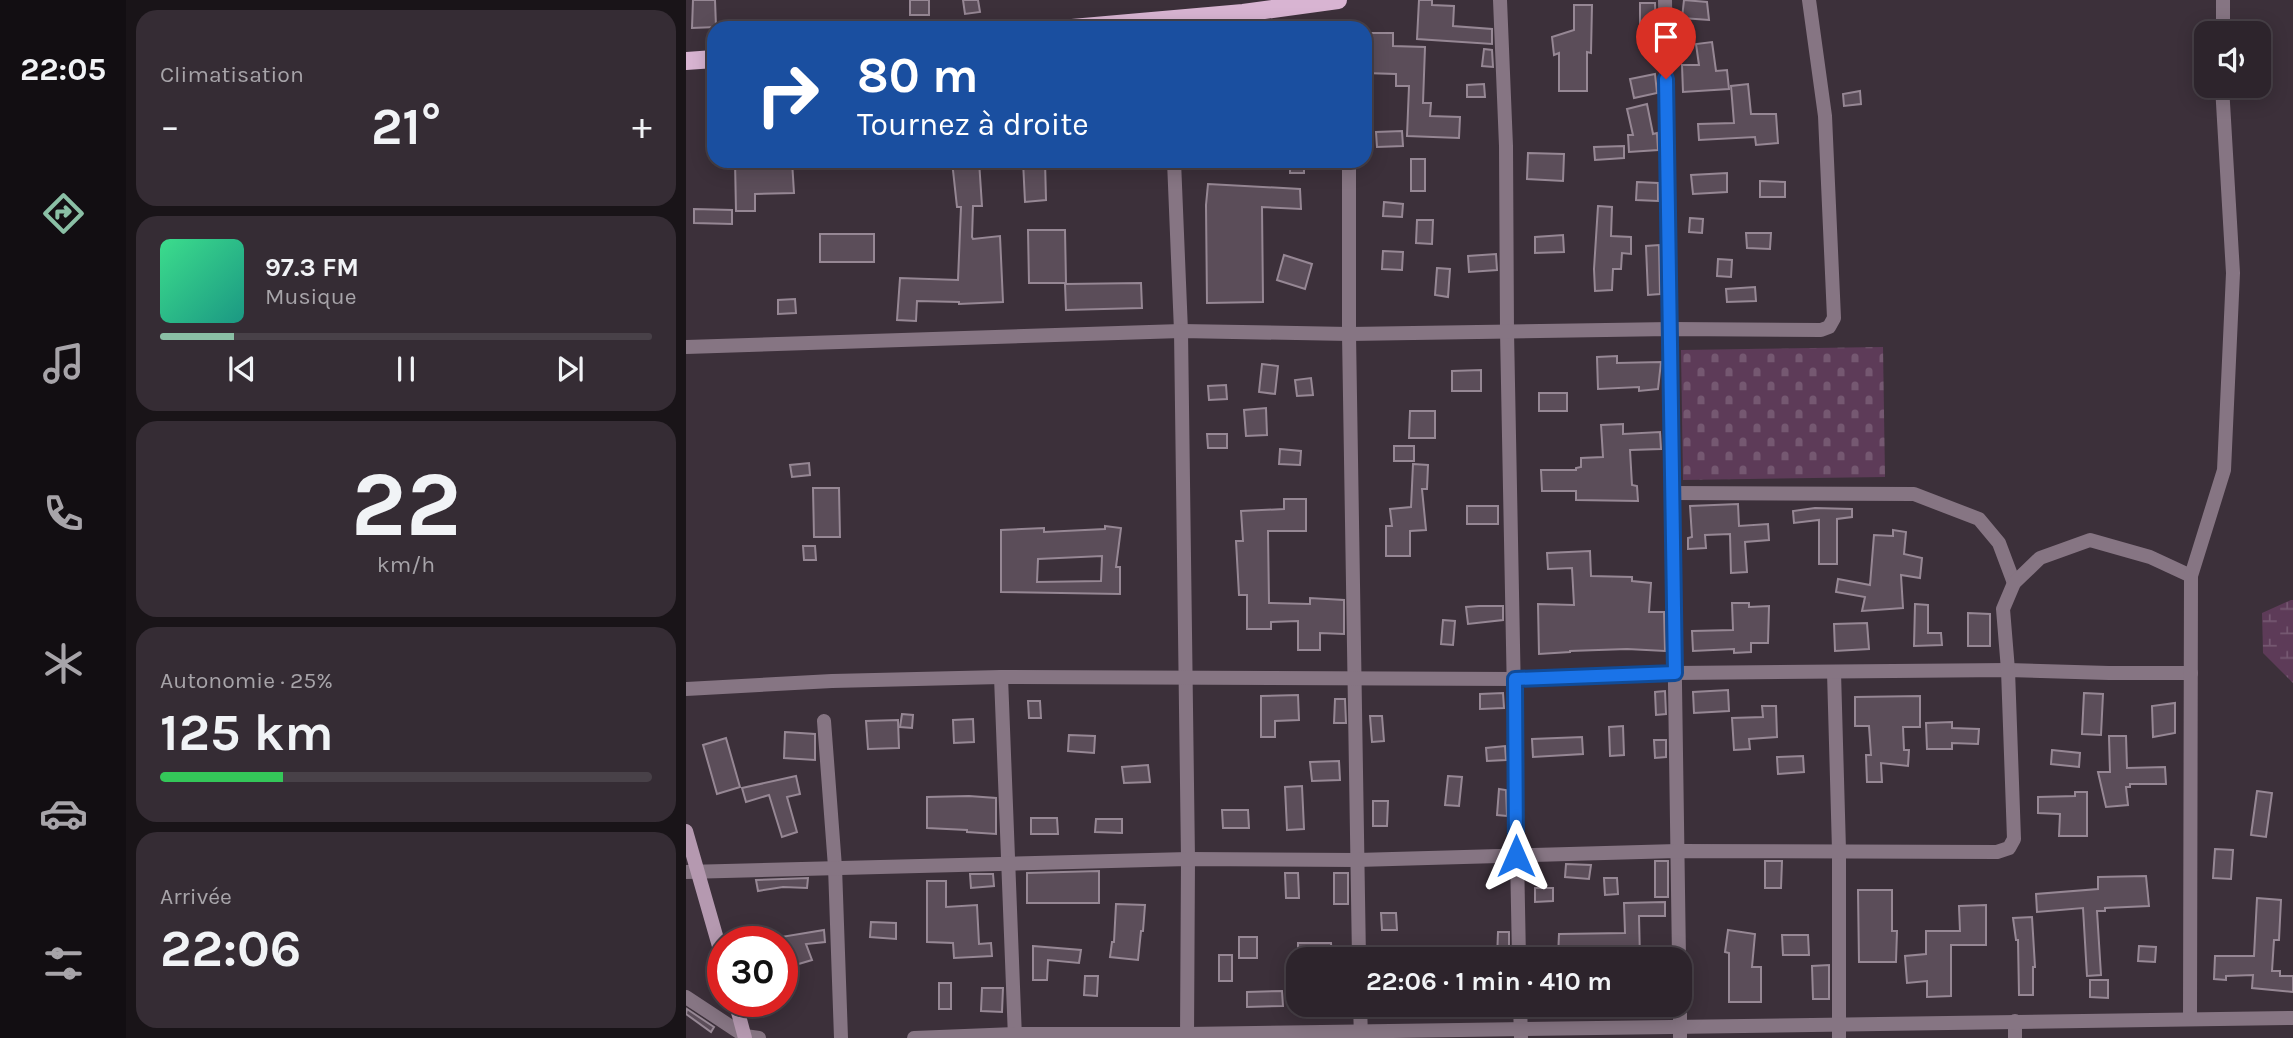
<!DOCTYPE html>
<html lang="fr">
<meta charset="utf-8">
<style>
:root{--surface:#2d242c;--page:#352c34;--text:#f1f3f6;--muted:#a7a4a9;--line:#484148;--accent:#8abfa5}
body{margin:0;font-family:Karla,sans-serif;background:var(--page);color:var(--text);height:100vh;display:flex;flex-direction:column;font-size:26px;white-space:nowrap}
*{box-sizing:border-box;margin:0}
p{font-size:23px;color:var(--muted)}
.icon{flex:none;width:38px;height:38px;fill:none;stroke:currentColor;stroke-width:2;stroke-linecap:round;stroke-linejoin:round}
.map{position:relative;flex:1;overflow:hidden}
.details{display:flex;flex-direction:column;gap:10px;padding:10px;background:#191418;width:560px}
.details>*{flex:none}
.guide{position:absolute;left:21px;top:21px;width:665px;height:147px;border-radius:21px;box-shadow:0 4px 18px #0003,0 0 0 2px var(--line);background:#1a4fa0;color:#fff;overflow:hidden}
.controls{position:absolute;left:1508px;top:21px;display:grid;gap:14px}
.controls a{display:grid;place-items:center;width:77px;height:77px;border-radius:14px;background:var(--surface);box-shadow:0 4px 18px #0003,0 0 0 2px var(--line);font-size:35px}
.speed{position:absolute;left:21px;top:926px;display:flex;gap:14px;font-size:35px;font-weight:700;text-align:center}
.speed>*{display:grid;place-content:center;width:91px;height:91px;border-radius:50%;background:var(--surface);box-shadow:0 4px 18px #0003,0 0 0 2px var(--line);line-height:1}
.speed .limit{border:10px solid #d22;background:#fff;color:#111}
.pin{position:absolute;display:grid;place-items:center;width:60px;height:60px;color:#fff;margin:-72px -30px;border-radius:50% 50% 50% 0;rotate:-45deg;box-shadow:0 0 7px #0007}
.pin .icon{rotate:45deg}
.me{position:absolute;width:77px;margin:-38px;rotate:0deg;stroke-linejoin:round;filter:drop-shadow(0 0 5px #0008)}
.turn{display:flex;align-items:center;gap:24px;height:147px;padding:0 35px;font-size:32px}
.turn .icon{width:91px;height:91px;stroke-width:2.5}
.turn b{display:block;font-size:49px;line-height:60px}
.big{font-size:52px;font-weight:700;line-height:1.1}
.details .widget{flex:1;display:flex;flex-direction:column;justify-content:center;gap:10px;min-width:0;padding:0 24px;border-radius:21px;background:var(--page)}
.details .dial{align-items:center;gap:0}
.dial b{font-size:91px;line-height:1}
.song{display:flex;align-items:center;gap:21px}
.cover{width:84px;height:84px;border-radius:10px;background:linear-gradient(135deg,hsl(150 70% 55%),hsl(170 70% 35%))}
.played{height:7px;border-radius:4px;background:linear-gradient(90deg,var(--accent) 15%,var(--line) 15%)}
.keys{display:flex;justify-content:space-around;direction:ltr}
.heat{display:flex;justify-content:space-between;align-items:center;font-size:38px;direction:ltr}
.charge{height:10px;border-radius:5px;background:linear-gradient(90deg,#34c759 25%,var(--line) 0)}
.trip{position:absolute;left:600px;top:947px;width:406px;height:70px;border-radius:21px;background:var(--surface);box-shadow:0 4px 18px #0003,0 0 0 2px var(--line);font-weight:700;line-height:70px;text-align:center}
main{display:flex;flex:1;min-height:0}
.tabs{display:flex;flex-direction:column;width:126px;justify-content:space-around;align-items:center;background:#120e12;color:var(--muted)}
.tabs .icon{width:49px;height:49px}
.tabs .selected{color:var(--accent)}
.tabs b{font-size:32px;color:var(--text)}
.map>svg:first-child{display:block}
.wetland{fill:url(#wetland-marsh)}
.cemetery{fill:url(#cemetery-stones)}
.building{fill:#5b4d59;stroke:#968794;stroke-width:2;fill-rule:evenodd}
.lines{fill:none;stroke-linecap:round;stroke-linejoin:round}
.street{stroke:#867583;stroke-width:14}
.secondary{stroke:#b599b0;stroke-width:14}
.primary{stroke:#d8b4d2;stroke-width:18}
.route-casing{stroke:#114b97;stroke-width:18}
.route{stroke:#1a73e8;stroke-width:12}
</style>
<main>
<nav class="tabs">
<b>22:05</b>
<svg class="icon selected" aria-label="directions" viewBox="0 0 24 24"><path d="M12 3l9 9-9 9-9-9zM9 14v-3h6M13 9l2 2-2 2"/></svg>
<svg class="icon" aria-label="music" viewBox="0 0 24 24"><path d="M9 18V5l10-2v13"/><circle cx="6" cy="18" r="3"/><circle cx="16" cy="16" r="3"/></svg>
<svg class="icon" aria-label="phone" viewBox="0 0 24 24"><path d="M5 4h4l2 5-3 2q2 4 5 5l2-3 5 2v4C11 20 4 13 5 4z"/></svg>
<svg class="icon" aria-label="climate" viewBox="0 0 24 24"><path d="M12 3v18M4 7l16 10M4 17L20 7"/></svg>
<svg class="icon" aria-label="car" viewBox="0 0 24 24"><path d="M5 17H2v-5l4-1 3-4h7l3 4 3 1v5h-3M9 17h6M6 11h13"/><circle cx="7" cy="17" r="2"/><circle cx="17" cy="17" r="2"/></svg>
<svg class="icon" aria-label="filters" viewBox="0 0 24 24"><path d="M4 7h16M4 17h16"/><circle cx="9" cy="7" r="2"/><circle cx="15" cy="17" r="2"/></svg>
</nav>
<section class="details">
<div class="widget"><p>Climatisation</p>
<div class="heat"><a>−</a><b class="big">21°</b><a>+</a></div>
</div>
<div class="widget">
<div class="song"><i class="cover"></i><div><b>97.3 FM</b><p>Musique</p></div></div>
<div class="played"></div>
<div class="keys"><svg class="icon" aria-label="previous" viewBox="0 0 24 24"><path d="M18 5L8 12l10 7zM5 5v14"/></svg><svg class="icon" aria-label="pause" viewBox="0 0 24 24"><path d="M8 5v14M16 5v14"/></svg><svg class="icon" aria-label="next" viewBox="0 0 24 24"><path d="M6 5l10 7-10 7zM19 5v14"/></svg></div>
</div>
<div class="widget dial"><b>22</b><p>km/h</p></div>
<div class="widget"><p>Autonomie · 25%</p><b class="big">125 km</b><div class="charge"></div></div>
<div class="widget"><p>Arrivée</p><b class="big">22:06</b></div>
</section>
<div class="map">
<svg width="1607" height="1038" viewBox="0 0 1607 1038">
<defs>
<pattern id="wetland-marsh" width="20" height="14" patternUnits="userSpaceOnUse" patternTransform="scale(1.75)"><rect width="20" height="14" fill="#5d3b58"/><path d="M1 5h8M5 5V1M11 12h8M15 12V8" fill="none" stroke="#755871"/></pattern>
<pattern id="cemetery-stones" width="16" height="16" patternUnits="userSpaceOnUse" patternTransform="scale(1.75)"><rect width="16" height="16" fill="#5d3b58"/><path d="M2 7V4a2 2 0 0 1 4 0v3zM10 15v-3a2 2 0 0 1 4 0v3z" fill="#755871"/></pattern>
</defs>
<rect width="100%" height="100%" fill="#3c303a"/>
<path class="wetland" d="M1605 600H1607V683L1577 653 1576 613Z"/>
<path class="cemetery" d="M1197 347 1199 477 997 480 995 350Z"/>
<g class="building">
<path d="M7 0H29L30 27 6 28Z"/>
<rect x="224" y="0" width="19" height="15"/>
<path d="M277 0H292L294 12 279 14Z"/>
<path d="M733 0H746V5L768 6 767 26 806 29V44L731 39Z"/>
<path d="M998 0 1021 2 1023 20 996 18Z"/>
<path d="M954 3H969L970 35H954Z"/>
<path d="M888 5H906L905 53 901 52V91H873V53L868 55 866 37 888 30Z"/>
<path d="M679 33H707V46L739 47 737 103H745L744 116 774 117 773 138 721 136 723 86H710V74L679 73Z"/>
<path d="M1026 42 1030 71 1041 70 1043 89 997 92 996 65H1013L1010 44Z"/>
<path d="M798 49 806 50 807 67 796 66Z"/>
<path d="M969 74 971 93 948 98 944 79Z"/>
<path d="M798 84 799 97H781V85Z"/>
<path d="M1062 84 1065 114H1090L1092 143 1070 145 1069 137 1013 140 1012 124 1048 123 1045 86Z"/>
<path d="M1174 91 1175 104 1158 106 1157 94Z"/>
<path d="M961 104 967 134 971 133 972 150 943 152 942 135H947L941 109Z"/>
<path d="M716 131 717 146 691 147 690 132Z"/>
<path d="M938 146V158L909 160 908 147Z"/>
<path d="M842 153 878 154 877 181 841 179Z"/>
<rect x="725" y="159" width="14" height="32"/>
<path d="M49 161H106L108 193 69 194V211H50Z"/>
<path d="M266 161H293L296 206H287L286 237 287 239 314 236 317 302 273 304V302L231 301 230 321 211 320 214 278 272 280 275 207H271Z"/>
<path d="M337 161H359L360 200 339 202Z"/>
<rect x="604" y="161" width="14" height="12"/>
<path d="M1041 173V192L1007 194 1005 175Z"/>
<path d="M1074 181 1099 182V197H1074Z"/>
<path d="M951 182 972 183V201L950 200Z"/>
<path d="M522 184 614 189 615 209 576 207 577 302 521 303 520 205Z"/>
<path d="M698 202 717 204 716 217 697 216Z"/>
<path d="M912 206 926 207 925 236 945 237V254L936 253 935 269H927L926 290 909 291 908 269Z"/>
<path d="M8 209 46 210V224L8 223Z"/>
<path d="M1004 218 1017 219 1016 233 1003 232Z"/>
<path d="M731 220H747L746 244 730 243Z"/>
<path d="M342 230H379L380 283H343Z"/>
<path d="M1060 233H1085L1084 249 1061 248Z"/>
<rect x="134" y="234" width="54" height="28"/>
<path d="M877 235 878 252 849 253V237Z"/>
<path d="M973 245 974 294 962 295 960 246Z"/>
<path d="M697 251 717 252 716 270 696 269Z"/>
<path d="M810 254 811 270 783 272 782 256Z"/>
<path d="M598 255 626 264 619 289 591 280Z"/>
<path d="M1032 259 1046 260 1045 277 1031 276Z"/>
<path d="M751 268 764 269 762 297 749 295Z"/>
<path d="M455 283 456 308 380 310 379 284Z"/>
<path d="M1069 287 1070 301 1041 302 1040 289Z"/>
<path d="M109 299 110 313 92 314V300Z"/>
<path d="M931 356V363L975 362 972 389 953 391V387L912 389 911 357Z"/>
<path d="M576 364 592 366 589 394 573 392Z"/>
<path d="M795 370V391H766V371Z"/>
<path d="M625 378 627 395 611 396 609 380Z"/>
<path d="M540 385 541 399 523 400 522 386Z"/>
<rect x="853" y="393" width="28" height="18"/>
<path d="M580 408 581 435 560 436 558 410Z"/>
<path d="M724 411H749V438H723Z"/>
<path d="M937 424V434L974 432 975 449 944 450 946 485 951 486 952 501 890 500V491H856L855 470H890V468L895 467V458L917 457 915 425Z"/>
<path d="M521 434H541V448H522Z"/>
<rect x="708" y="446" width="20" height="15"/>
<path d="M594 449 615 451 614 465 593 464Z"/>
<path d="M123 463 124 475 106 477 104 465Z"/>
<path d="M727 464 742 465 741 489H736L740 530 724 531V556H700V526H706L704 509 725 507Z"/>
<path d="M127 488H153L154 537H128Z"/>
<path d="M598 499H620V531H582L583 603 624 604V598L658 600V634L634 633V650H612V621L585 622V629H561V595H553L550 541H557L555 511 598 509Z"/>
<path d="M1052 504 1053 526 1082 524 1083 540 1059 542 1061 572 1045 573 1044 534 1019 535 1020 548 1002 549V538L1006 537 1004 506Z"/>
<rect x="781" y="506" width="31" height="18"/>
<path d="M1129 508 1166 509V517L1151 519V564H1133V520L1108 523 1107 511Z"/>
<path d="M419 526 435 528 430 567H434V594L315 592V530L358 528V532L419 529ZM416 556 415 581 351 582 352 559Z"/>
<path d="M1207 530 1220 532 1218 554 1236 558 1234 578 1215 575 1217 608 1176 611 1179 597 1150 592 1152 579 1184 585 1188 535 1207 536Z"/>
<path d="M117 546H129L130 560H118Z"/>
<path d="M904 551 905 576 946 577V581L965 583 963 612H978L979 651 941 649 884 651V652L853 654 852 604 888 605 886 568 862 569 861 553Z"/>
<path d="M1046 603H1063V607L1083 606 1082 643H1065V652L1048 653V649L1007 651 1006 631 1047 630Z"/>
<path d="M1229 604 1242 605V633H1255L1256 645 1228 646Z"/>
<path d="M793 606H817V620L782 624 780 607Z"/>
<path d="M1282 613 1304 614V646H1282Z"/>
<path d="M757 620 769 621 767 645 755 644Z"/>
<path d="M1181 623 1183 649 1149 651 1148 624Z"/>
<path d="M1042 690 1043 711 1008 713 1007 692Z"/>
<path d="M979 691 980 714 970 715 969 692Z"/>
<path d="M817 693 818 708 794 709V694Z"/>
<path d="M1398 693 1417 694 1415 735 1396 734Z"/>
<path d="M612 695 613 720 589 721V737H575V696Z"/>
<path d="M1234 696V727H1217L1218 750H1223L1222 766 1195 763 1196 782H1181L1180 755H1185L1183 726H1169V697Z"/>
<path d="M649 699H659L660 723H648Z"/>
<path d="M342 701H354L355 718H343Z"/>
<path d="M1489 703V733L1467 737 1466 706Z"/>
<path d="M1076 706H1090L1091 737 1063 739 1064 749 1048 750 1046 718 1077 717Z"/>
<path d="M216 714 227 715 226 728 214 727Z"/>
<path d="M684 716H696L698 741 686 742Z"/>
<path d="M287 719 288 742 268 743 267 720Z"/>
<path d="M212 720 213 748 182 749 180 721Z"/>
<path d="M1266 722V728L1293 729 1292 744 1266 743V749H1241L1240 723Z"/>
<path d="M937 726 938 755 924 756 923 727Z"/>
<path d="M99 732 129 734V760L98 758Z"/>
<path d="M383 735 409 736 408 753 382 751Z"/>
<path d="M1423 736H1440L1441 768 1479 767 1480 784H1444V787H1440L1442 805 1420 807 1412 772H1424Z"/>
<path d="M896 737 897 754 847 757 846 739Z"/>
<path d="M40 738 54 787 31 794 17 745Z"/>
<path d="M968 740H980V757L969 758Z"/>
<path d="M819 746 820 760 801 761 800 748Z"/>
<path d="M1366 750 1394 753 1393 767 1365 764Z"/>
<path d="M1117 756 1118 772 1092 774 1091 757Z"/>
<path d="M653 761 654 780 626 781 624 762Z"/>
<path d="M462 765 464 782 438 783 436 767Z"/>
<path d="M110 776 114 794 101 797 111 832 96 837 83 795 60 802 56 788Z"/>
<path d="M762 776 776 777 773 806 759 805Z"/>
<path d="M616 786 618 829 601 830 599 787Z"/>
<path d="M813 789 820 790 821 816 811 815Z"/>
<path d="M1571 791 1586 793 1580 837 1565 835Z"/>
<path d="M1389 792H1401V836H1373L1374 814 1352 813V797L1389 796Z"/>
<path d="M283 796 310 798V834L281 832V830L241 828V797Z"/>
<path d="M687 801H702L701 826H687Z"/>
<path d="M536 810H562L563 828H537Z"/>
<path d="M345 818H371L372 834H345Z"/>
<path d="M410 819H436V833L409 832Z"/>
<path d="M1529 849 1547 850 1545 879 1527 878Z"/>
<rect x="969" y="861" width="13" height="36"/>
<path d="M1079 861H1096L1095 888H1079Z"/>
<path d="M880 864 905 865 903 879 879 877Z"/>
<path d="M413 871V903H341V873Z"/>
<path d="M599 873H612L613 898H600Z"/>
<rect x="648" y="873" width="14" height="31"/>
<path d="M284 874H307L308 886 285 888Z"/>
<path d="M1460 876 1463 906 1419 908V911H1411L1415 975 1401 976 1397 908 1351 912 1350 894 1412 889V877Z"/>
<path d="M122 878 121 888 97 887 72 891 70 880Z"/>
<path d="M918 878H931L932 894 919 895Z"/>
<path d="M241 881H260V907L291 905 293 944 305 943 306 956 268 958 267 943 241 942Z"/>
<path d="M849 888H867V901L849 902Z"/>
<path d="M1172 890H1206V931H1211L1210 962H1173Z"/>
<path d="M1571 898 1595 900 1593 940H1588L1586 971H1594V976H1607V992L1566 988 1567 975 1540 976V980L1528 979 1529 956H1568Z"/>
<path d="M979 902V916H953L954 959 872 957 873 934 939 933 938 903Z"/>
<path d="M430 904 459 905 457 931H455L452 960 424 957 426 942H428Z"/>
<path d="M1300 905V945H1265V996L1241 997V981L1221 983 1219 956 1240 954V931H1274L1273 906Z"/>
<path d="M695 913H710L711 930H696Z"/>
<path d="M1346 917 1349 967H1347V995H1333L1332 940H1330L1327 918Z"/>
<path d="M185 922 210 923V939L184 937Z"/>
<path d="M138 930 139 942 120 944 126 960 96 969 95 937Z"/>
<path d="M1042 930 1069 934 1066 967H1075V1002H1043V953L1039 952Z"/>
<path d="M812 932H823V959H811Z"/>
<path d="M1096 935H1122L1123 955H1097Z"/>
<rect x="553" y="937" width="18" height="21"/>
<path d="M612 943H645L646 959H612Z"/>
<path d="M347 946 395 950 393 963 362 960 361 980H347Z"/>
<path d="M1453 946 1470 947 1469 962 1452 961Z"/>
<rect x="533" y="955" width="13" height="26"/>
<path d="M1143 965V999H1127L1126 966Z"/>
<path d="M399 976H412L411 996 398 995Z"/>
<path d="M1404 980H1422V998L1404 997Z"/>
<rect x="253" y="983" width="12" height="26"/>
<path d="M296 988H317L316 1012 295 1011Z"/>
<path d="M596 991 597 1006 561 1007V992Z"/>
<path d="M1 1009 28 1027 25 1032 0 1014Z"/>
</g>
<g class="lines">
<g class="street">
<path d="M814 0 820 146 821 331 833 959"/>
<path d="M979 0 993 959"/>
<path d="M1537 33V0"/>
<path d="M488 161 495 331 502 859 501 1038"/>
<path d="M663 161V334L673 959"/>
<path d="M0 347 495 331 663 334 985 329 1135 330 1143 327 1148 318 1139 116 1123 0"/>
<path d="M986 493 1228 494 1293 519 1313 543 1328 583"/>
<path d="M1148 672 1153 850V1038"/>
<path d="M315 677 329 1038"/>
<path d="M0 689 146 681 315 677 829 679 989 673 1322 670 1423 673H1505"/>
<path d="M138 721 149 867 155 1038"/>
<path d="M0 872 502 859 671 860 991 851 1311 852 1323 848 1328 839 1322 670 1317 609 1328 583 1354 558 1404 540 1464 557 1505 576"/>
<path d="M0 997 59 1036 73 1038"/>
<path d="M674 1004 675 1038"/>
<path d="M834 1004 835 1038"/>
<path d="M994 1004V1038"/>
<path d="M1504 1019 1505 576 1538 470 1547 273 1536 86"/>
<path d="M1329 1021V1038"/>
<path d="M228 1038 329 1034H500L1607 1018"/>
</g>
<g class="secondary">
<path d="M0 831 37 960"/>
<path d="M49 1001 59 1038"/>
</g>
<g class="primary">
<path d="M386 28 557 13 652 0"/>
<path d="M0 61 28 59"/>
</g>
</g>
<g class="lines">
<defs>
<path id="route" d="M830 856 829 679 989 673 980 79"/>
</defs>
<use href="#route" class="route-casing"/>
<use href="#route" class="route"/>
</g>
</svg>
<div class="controls">
<a><svg class="icon" aria-label="sound" viewBox="0 0 24 24"><path d="M4 9h4l5-4v14l-5-4H4zM17 9q2 3 0 6"/></svg></a>
</div>
<div class="speed"><div class="limit">30</div></div>
<div class="pin" style="left:980px;top:79px;background:#d93025"><svg class="icon" aria-label="arrive" viewBox="0 0 24 24"><path d="M6 21V4h12l-3 4 3 4H6"/></svg></div>
<svg class="me" style="left:830px;top:856px" viewBox="-20 -20 40 40"><path d="M0-17L14 15 0 8-14 15z" fill="#1a73e8" stroke="#fff" stroke-width="4"/></svg>
<div class="trip">22:06 · 1 min · 410 m</div>
<div class="guide">
<div class="turn"><svg class="icon" aria-label="right" viewBox="0 0 24 24"><path d="M7 20v-9h11M14 6l5 5-5 5"/></svg><div><b>80 m</b>Tournez à droite</div></div>
</div>
</div>
</main>
